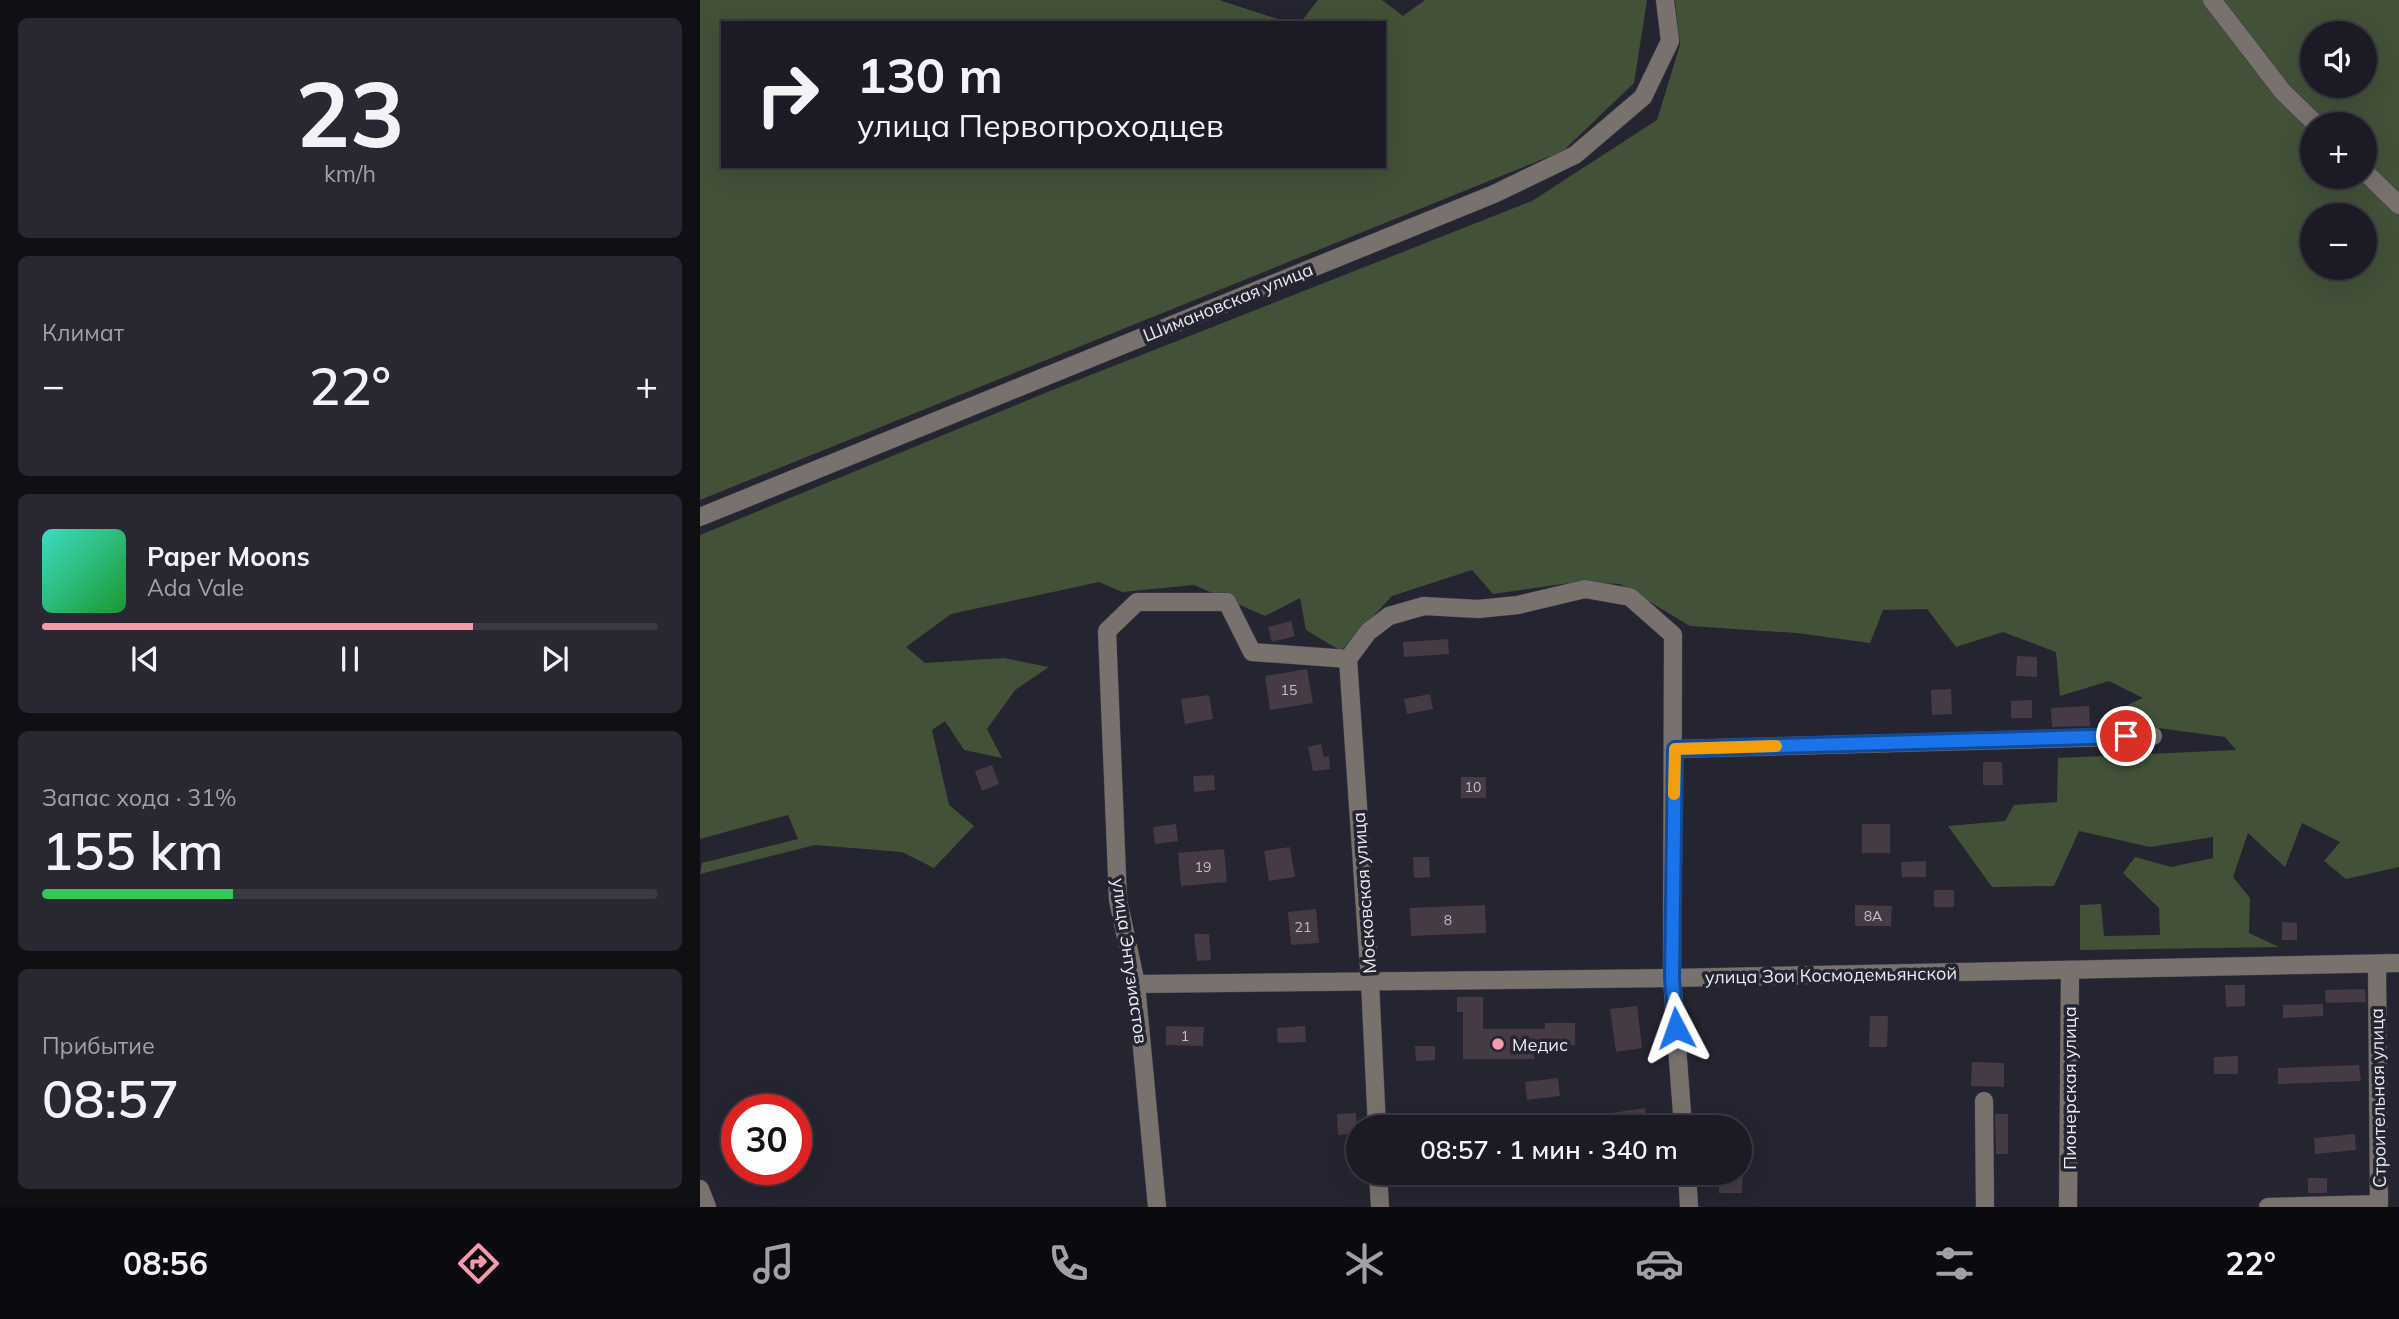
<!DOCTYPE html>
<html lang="ru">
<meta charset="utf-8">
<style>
:root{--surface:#1c1b25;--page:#292832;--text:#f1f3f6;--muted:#a0a1a7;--line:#3a3942;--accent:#f39aab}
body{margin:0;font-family:Mulish,sans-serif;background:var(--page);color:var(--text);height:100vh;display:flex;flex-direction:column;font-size:26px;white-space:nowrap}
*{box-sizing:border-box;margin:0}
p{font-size:23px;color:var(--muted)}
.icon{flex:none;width:38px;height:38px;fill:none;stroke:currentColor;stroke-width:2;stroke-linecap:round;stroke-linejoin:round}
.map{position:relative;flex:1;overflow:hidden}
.drawer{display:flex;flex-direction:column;gap:18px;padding:18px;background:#0f0f14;width:700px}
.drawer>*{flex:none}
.guide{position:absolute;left:21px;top:21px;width:665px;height:147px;border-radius:0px;box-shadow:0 7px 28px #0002,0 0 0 2px var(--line);background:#1c1b25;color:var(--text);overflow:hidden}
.fabs{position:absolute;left:1600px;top:21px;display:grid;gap:14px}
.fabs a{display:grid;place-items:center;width:77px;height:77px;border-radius:50%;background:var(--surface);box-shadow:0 7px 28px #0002,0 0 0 2px var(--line);font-size:35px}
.speed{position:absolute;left:21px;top:1094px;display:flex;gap:14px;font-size:35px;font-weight:700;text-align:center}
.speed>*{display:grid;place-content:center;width:91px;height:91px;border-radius:50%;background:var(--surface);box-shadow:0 7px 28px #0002,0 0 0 2px var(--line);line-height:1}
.speed .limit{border:10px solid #d22;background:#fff;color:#111}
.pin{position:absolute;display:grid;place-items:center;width:60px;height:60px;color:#fff;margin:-30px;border:4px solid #fff;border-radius:50%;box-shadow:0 2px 7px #0007}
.me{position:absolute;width:77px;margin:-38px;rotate:356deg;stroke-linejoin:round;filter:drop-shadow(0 0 5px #0008)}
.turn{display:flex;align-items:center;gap:24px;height:147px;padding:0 21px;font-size:32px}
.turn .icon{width:91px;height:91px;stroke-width:2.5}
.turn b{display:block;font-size:49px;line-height:60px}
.big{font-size:52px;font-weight:600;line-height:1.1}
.drawer .tile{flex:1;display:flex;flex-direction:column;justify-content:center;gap:10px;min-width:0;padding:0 24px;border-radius:10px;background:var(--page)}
.drawer .dial{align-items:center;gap:0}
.dial b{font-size:91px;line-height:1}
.song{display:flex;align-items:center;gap:21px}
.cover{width:84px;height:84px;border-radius:10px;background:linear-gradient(135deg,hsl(170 70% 55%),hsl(130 70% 35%))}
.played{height:7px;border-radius:4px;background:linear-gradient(90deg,var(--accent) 70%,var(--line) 70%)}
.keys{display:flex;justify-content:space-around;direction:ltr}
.heat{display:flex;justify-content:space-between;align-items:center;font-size:38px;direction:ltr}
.charge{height:10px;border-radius:5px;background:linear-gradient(90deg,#34c759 31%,var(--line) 0)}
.trip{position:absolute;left:646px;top:1115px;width:406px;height:70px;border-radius:35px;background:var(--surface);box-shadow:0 7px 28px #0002,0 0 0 2px var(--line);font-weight:600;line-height:70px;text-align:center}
.tabs{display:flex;height:112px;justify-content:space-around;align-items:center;background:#0b0b0f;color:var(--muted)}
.tabs .icon{width:49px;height:49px}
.tabs .selected{color:var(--accent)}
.tabs b{font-size:32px;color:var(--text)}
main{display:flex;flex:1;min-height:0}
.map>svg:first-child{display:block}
.forest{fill:#435139;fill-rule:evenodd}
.building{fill:#463a45}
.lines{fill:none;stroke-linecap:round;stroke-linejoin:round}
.minor-casing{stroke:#41404c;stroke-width:19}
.minor{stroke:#79716e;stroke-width:18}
.route-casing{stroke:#114b97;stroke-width:18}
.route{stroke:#1a73e8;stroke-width:12}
.slow{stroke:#f59e0b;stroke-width:12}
.poi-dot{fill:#f39aab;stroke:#252431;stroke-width:2.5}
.labels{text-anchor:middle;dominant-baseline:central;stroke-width:7;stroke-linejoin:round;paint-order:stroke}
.number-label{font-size:14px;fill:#c1bec8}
.street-label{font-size:18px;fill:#eaeaf3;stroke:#252431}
.poi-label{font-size:18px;fill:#eaeaf3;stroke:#252431;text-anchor:start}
</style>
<main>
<section class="drawer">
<div class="tile dial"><b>23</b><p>km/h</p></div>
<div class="tile"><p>Климат</p>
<div class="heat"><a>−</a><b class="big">22°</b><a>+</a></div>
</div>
<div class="tile">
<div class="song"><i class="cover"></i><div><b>Paper Moons</b><p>Ada Vale</p></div></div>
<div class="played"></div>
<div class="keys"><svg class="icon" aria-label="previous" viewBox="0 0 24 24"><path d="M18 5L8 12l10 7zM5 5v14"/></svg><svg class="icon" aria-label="pause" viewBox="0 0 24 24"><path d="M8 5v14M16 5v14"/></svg><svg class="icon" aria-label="next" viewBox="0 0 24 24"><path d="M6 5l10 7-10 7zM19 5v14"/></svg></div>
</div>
<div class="tile"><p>Запас хода · 31%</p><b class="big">155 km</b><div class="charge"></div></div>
<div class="tile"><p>Прибытие</p><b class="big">08:57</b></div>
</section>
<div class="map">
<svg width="1699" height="1207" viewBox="0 0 1699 1207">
<rect width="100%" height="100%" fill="#252431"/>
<g class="forest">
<path d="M0 0H519L590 23H23V166H684V23H600L618 0H682L703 16 725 0H947L934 83 863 151 0 500Z"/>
<path d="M975 0H1699V867L1646 879 1624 861 1640 842 1602 823 1585 867 1548 833 1533 877 1550 898 1549 933 1579 947 1380 950V905L1401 904 1404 936 1460 935 1459 908 1423 873 1435 857 1471 867 1513 858V837L1450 847 1379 831 1354 886 1292 887 1248 826 1305 821 1314 805 1357 802 1358 758 1536 750 1525 737 1428 724 1421 708 1443 698 1409 681 1360 696 1356 652 1303 632 1256 647 1227 609 1183 610 1170 643 1097 633 990 626 920 584 877 582 793 594 772 570 692 596 641 651 606 630 600 598 565 616 494 585 422 592 399 582 251 614 206 647 225 663 304 658 349 667 315 690 287 729 302 758 264 750 245 721 232 730 249 805 274 826 234 868 202 852 115 845 0 874 2 863 98 839 88 815 0 839V535L350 391 832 201 957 120 980 45ZM1612 33H1664V86H1612ZM1612 124H1664V177H1612ZM1612 215H1664V268H1612Z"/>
</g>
<g class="building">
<path d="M591 621 595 636 572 642 568 627Z"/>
<path d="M748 639 749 654 704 657 703 642Z"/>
<path d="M1317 656 1337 657V677L1316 676Z"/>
<path d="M607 669 613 703 570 710 565 676Z"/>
<path d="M1251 689 1252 714 1232 715 1231 690Z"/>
<path d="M730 694 733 709 707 714 704 699Z"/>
<path d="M509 695 513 719 485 724 481 699Z"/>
<path d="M1332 700V718H1311V701Z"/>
<path d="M1389 706 1390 726 1352 727 1351 708Z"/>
<path d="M621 744 624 757 629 756 630 769 613 771 608 747Z"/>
<path d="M1283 762H1302L1303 785H1283Z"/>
<path d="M292 765 299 784 282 791 275 771Z"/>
<path d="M514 775 515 790 494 792 493 776Z"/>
<rect x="761" y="777" width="25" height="21"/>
<path d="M476 824 478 841 455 844 453 827Z"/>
<rect x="1162" y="824" width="28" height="29"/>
<path d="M590 847 595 877 569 881 564 851Z"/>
<path d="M524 849 527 882 481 886 478 853Z"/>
<path d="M713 857H729L730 877 714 878Z"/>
<path d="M1226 861V877H1202L1201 862Z"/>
<rect x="1234" y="890" width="20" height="17"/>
<path d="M785 905 786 933 711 936 710 908Z"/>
<path d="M1155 905 1192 906 1191 926H1155Z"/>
<path d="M616 909 619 943 591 945 588 912Z"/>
<path d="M1582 922 1597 923V940H1582Z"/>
<path d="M494 934H509L511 960 497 961Z"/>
<path d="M1525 985H1545V1006L1526 1007Z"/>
<path d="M1665 989 1666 1002 1626 1003 1625 990Z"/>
<path d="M757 997H783V1029H845V1023H875V1045L834 1046V1059H763V1012H757Z"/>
<path d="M1623 1004V1016L1583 1018V1005Z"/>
<path d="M937 1006 942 1048 916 1052 910 1009Z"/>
<path d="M1170 1016H1188L1187 1047H1169Z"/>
<path d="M466 1026 504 1027 503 1046 466 1045Z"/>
<path d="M605 1026 606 1042 578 1043 577 1028Z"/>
<path d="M715 1046H735V1060L716 1061Z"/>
<path d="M1538 1056V1074H1514V1057Z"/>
<path d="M1272 1062 1304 1063V1087L1271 1086Z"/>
<path d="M1659 1065 1661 1081 1578 1084V1068Z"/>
<path d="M858 1078 860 1096 827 1100 825 1082Z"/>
<path d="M945 1108 948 1127H908L905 1114Z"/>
<path d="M656 1113 657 1133 638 1135 637 1114Z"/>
<path d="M1295 1114H1308V1154H1296Z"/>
<path d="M1655 1134 1656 1150 1615 1154 1614 1138Z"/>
<path d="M1019 1172H1043L1042 1193H1019Z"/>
<rect x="1608" y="1178" width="19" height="15"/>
</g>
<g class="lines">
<defs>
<g id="minor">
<path d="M1512 0 1583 92 1616 124"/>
<path d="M1664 171 1699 205"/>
<path d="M0 517 794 194 875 155 943 97 970 41 965 0"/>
<path d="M648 659 670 982 677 1127"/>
<path d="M975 749 1453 736"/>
<path d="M436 984 972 978 1699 963"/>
<path d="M1284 1101 1285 1207"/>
<path d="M678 1172 680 1207"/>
<path d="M987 1172 989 1207"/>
<path d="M0 1189 7 1207"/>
<path d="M457 1207 436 984 418 900 407 631 437 602H527L552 652 648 659 668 632 689 616 724 606 778 609 818 605 885 589 930 597 973 635 972 978 983 1127"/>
<path d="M1368 1207 1370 970"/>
<path d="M1568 1207 1679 1204 1677 964"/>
</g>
</defs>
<use href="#minor" class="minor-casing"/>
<use href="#minor" class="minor"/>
</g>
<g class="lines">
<defs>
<path id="route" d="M976 1028 972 978 975 749 1426 736"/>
</defs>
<use href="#route" class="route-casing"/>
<use href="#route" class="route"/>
<path class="slow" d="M974 794 975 749 1076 746"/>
</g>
<circle class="poi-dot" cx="798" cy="1044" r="7"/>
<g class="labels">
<g class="number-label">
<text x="589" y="690">15</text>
<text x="773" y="787">10</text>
<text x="503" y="867">19</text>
<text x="1173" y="916">8А</text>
<text x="748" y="920">8</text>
<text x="603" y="927">21</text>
<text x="485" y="1036">1</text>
</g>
<g class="street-label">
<text transform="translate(528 302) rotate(-22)">Шимановская улица</text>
<text transform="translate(664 893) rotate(-94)">Московская улица</text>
<text transform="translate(430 961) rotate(82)">улица Энтузиастов</text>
<text transform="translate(1131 975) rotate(-1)">улица Зои Космодемьянской</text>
<text transform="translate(1369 1088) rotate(-90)">Пионерская улица</text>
<text transform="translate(1678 1098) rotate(-91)">Строительная улица</text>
</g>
<g class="poi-label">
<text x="812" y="1044">Медис</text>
</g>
</g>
</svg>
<div class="fabs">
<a><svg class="icon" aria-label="sound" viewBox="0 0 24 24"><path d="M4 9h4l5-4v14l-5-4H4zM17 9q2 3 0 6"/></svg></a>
<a>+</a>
<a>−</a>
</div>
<div class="speed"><div class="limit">30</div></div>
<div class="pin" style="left:1426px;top:736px;background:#d93025"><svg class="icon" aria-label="arrive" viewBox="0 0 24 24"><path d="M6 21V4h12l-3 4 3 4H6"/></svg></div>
<svg class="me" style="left:976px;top:1028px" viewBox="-20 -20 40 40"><path d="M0-17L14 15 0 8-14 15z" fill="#1a73e8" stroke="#fff" stroke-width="4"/></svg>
<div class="trip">08:57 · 1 мин · 340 m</div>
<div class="guide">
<div class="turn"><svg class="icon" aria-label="right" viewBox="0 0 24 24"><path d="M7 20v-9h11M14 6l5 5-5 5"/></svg><div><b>130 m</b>улица Первопроходцев</div></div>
</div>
</div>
</main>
<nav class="tabs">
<b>08:56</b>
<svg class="icon selected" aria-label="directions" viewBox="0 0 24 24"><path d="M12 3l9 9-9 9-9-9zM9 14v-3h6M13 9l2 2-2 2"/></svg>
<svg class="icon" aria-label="music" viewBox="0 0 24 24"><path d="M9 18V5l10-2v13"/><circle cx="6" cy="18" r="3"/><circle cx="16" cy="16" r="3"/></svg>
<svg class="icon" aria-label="phone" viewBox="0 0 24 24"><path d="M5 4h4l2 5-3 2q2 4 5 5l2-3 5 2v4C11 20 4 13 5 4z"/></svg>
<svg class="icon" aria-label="climate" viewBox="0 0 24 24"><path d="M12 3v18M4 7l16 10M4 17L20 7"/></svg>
<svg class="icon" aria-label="car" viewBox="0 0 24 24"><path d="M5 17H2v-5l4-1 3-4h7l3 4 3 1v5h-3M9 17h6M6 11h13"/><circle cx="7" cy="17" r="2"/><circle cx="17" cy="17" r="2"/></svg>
<svg class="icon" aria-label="filters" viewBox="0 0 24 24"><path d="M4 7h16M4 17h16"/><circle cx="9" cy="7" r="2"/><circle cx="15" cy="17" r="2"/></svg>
<b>22°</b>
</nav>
